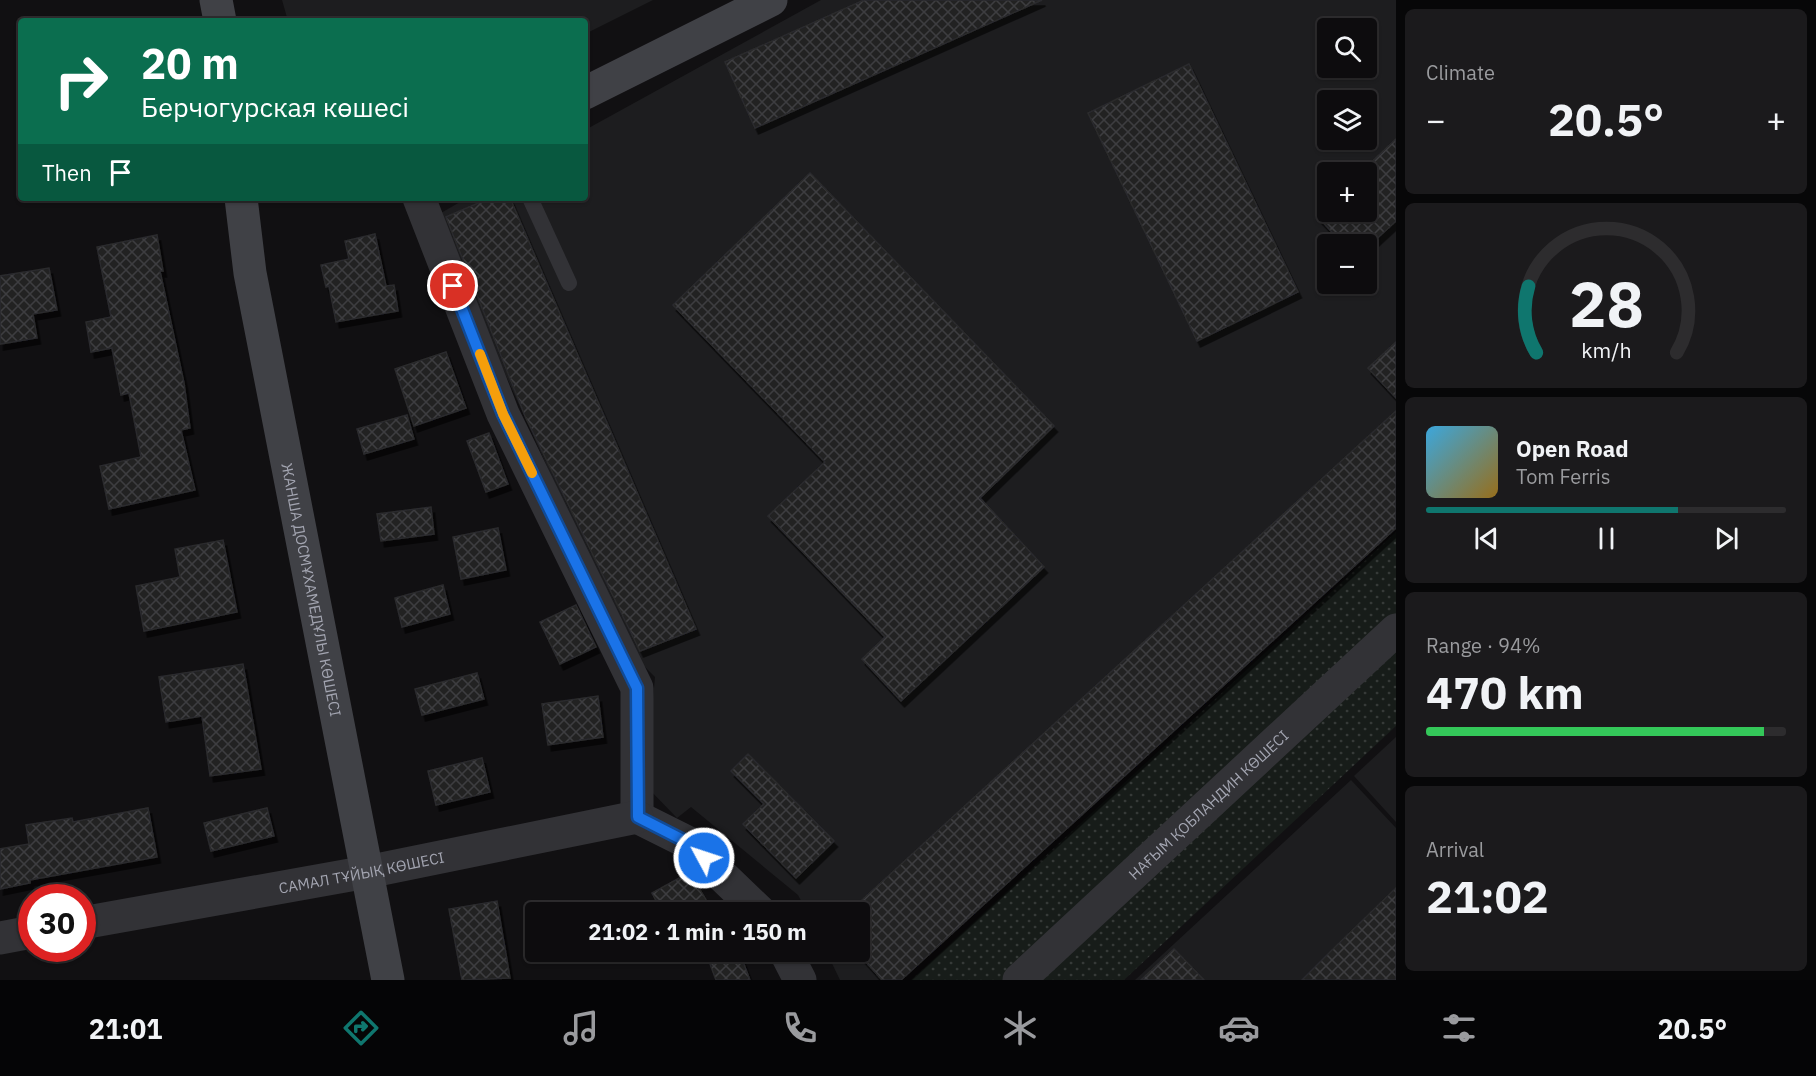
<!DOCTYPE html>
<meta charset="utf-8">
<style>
:root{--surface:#0d0c0e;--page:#1b1a1c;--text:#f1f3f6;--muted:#9a9b9e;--line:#2d2c2e;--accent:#0f766e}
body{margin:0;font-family:"IBM Plex Sans",sans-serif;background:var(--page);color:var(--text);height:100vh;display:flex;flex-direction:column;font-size:22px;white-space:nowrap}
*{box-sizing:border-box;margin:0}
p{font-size:20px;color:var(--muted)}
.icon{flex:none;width:33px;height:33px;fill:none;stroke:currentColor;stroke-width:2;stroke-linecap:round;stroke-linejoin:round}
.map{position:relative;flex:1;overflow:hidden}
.details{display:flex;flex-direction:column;gap:9px;padding:9px;background:#070708;width:420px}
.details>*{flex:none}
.hud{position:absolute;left:18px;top:18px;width:570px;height:183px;border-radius:6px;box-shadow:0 2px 4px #0004,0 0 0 2px var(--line);background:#0b6e4f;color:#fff;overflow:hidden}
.buttons{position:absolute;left:1317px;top:18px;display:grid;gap:12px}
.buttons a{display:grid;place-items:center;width:60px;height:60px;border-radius:6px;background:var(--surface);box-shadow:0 2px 4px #0004,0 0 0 2px var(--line);font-size:30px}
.speed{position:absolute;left:18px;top:884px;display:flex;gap:12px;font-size:30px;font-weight:700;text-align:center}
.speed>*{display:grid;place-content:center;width:78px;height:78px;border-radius:50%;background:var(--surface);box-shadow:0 2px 4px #0004,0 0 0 2px var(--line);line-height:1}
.speed .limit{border:9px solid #d22;background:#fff;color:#111}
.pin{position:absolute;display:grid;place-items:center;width:51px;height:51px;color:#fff;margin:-26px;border:3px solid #fff;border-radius:50%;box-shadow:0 2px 6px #0007}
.me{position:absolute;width:66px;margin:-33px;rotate:310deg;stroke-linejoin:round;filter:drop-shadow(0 0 4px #0008)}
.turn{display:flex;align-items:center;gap:21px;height:126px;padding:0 24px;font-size:27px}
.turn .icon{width:78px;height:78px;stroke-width:2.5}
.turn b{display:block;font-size:42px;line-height:51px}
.then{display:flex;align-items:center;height:57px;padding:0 24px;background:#0003;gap:12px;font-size:22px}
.big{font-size:45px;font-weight:700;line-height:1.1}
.details .widget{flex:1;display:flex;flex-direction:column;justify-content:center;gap:9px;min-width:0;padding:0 21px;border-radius:9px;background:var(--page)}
.details .dial{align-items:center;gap:0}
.dial svg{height:156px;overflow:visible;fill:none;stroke:var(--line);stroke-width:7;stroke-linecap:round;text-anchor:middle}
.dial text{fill:var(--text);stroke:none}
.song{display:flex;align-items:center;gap:18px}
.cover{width:72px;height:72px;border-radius:9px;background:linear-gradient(135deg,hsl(200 70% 55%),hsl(40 70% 35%))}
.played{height:6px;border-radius:3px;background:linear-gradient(90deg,var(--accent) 70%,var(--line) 70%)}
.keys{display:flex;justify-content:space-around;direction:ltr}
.heat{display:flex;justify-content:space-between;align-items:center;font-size:33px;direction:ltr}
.charge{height:9px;border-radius:4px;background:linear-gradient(90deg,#34c759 94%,var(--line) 0)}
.trip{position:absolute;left:525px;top:902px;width:345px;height:60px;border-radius:6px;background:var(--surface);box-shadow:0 2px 4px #0004,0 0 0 2px var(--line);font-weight:700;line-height:60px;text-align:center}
.tab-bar{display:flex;height:96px;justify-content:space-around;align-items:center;background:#050506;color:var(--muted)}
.tab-bar .icon{width:42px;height:42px}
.tab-bar .selected{color:var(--accent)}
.tab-bar b{font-size:27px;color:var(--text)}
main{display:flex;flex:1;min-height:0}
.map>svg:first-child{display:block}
.built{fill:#1d1d1f;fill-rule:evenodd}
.green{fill:url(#green-dots)}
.building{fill:url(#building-cross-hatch);stroke:#2b2b2d;stroke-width:1.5;filter:url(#shadow)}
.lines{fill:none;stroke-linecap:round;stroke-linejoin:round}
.lane{stroke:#323236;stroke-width:16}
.street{stroke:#323236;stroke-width:33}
.secondary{stroke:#404146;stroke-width:33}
.route-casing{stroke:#114b97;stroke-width:15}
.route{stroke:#1a73e8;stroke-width:10}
.slow{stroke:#f59e0b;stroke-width:10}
.labels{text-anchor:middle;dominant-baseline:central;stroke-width:6;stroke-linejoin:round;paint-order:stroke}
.street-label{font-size:15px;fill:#a3a5b1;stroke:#0c0c0d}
</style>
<main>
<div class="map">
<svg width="1396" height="980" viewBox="0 0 1396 980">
<defs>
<pattern id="green-dots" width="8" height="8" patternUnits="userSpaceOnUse" patternTransform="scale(1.5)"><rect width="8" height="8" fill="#171c19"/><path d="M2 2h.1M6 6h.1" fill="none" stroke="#363a38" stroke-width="1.8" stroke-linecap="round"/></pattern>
<pattern id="building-cross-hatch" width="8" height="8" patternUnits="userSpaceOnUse" patternTransform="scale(1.5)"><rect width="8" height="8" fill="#212123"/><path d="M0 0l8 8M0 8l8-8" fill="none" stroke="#3e3e41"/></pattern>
<filter id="shadow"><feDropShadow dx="3.5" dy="6" stdDeviation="0" flood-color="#0009"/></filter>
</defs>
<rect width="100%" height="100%" fill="#111012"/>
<g class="built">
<path d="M282 0H653L585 34V21H288Z"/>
<path d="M821 0H1396V515L895 980H840L826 951H860V912H807L798 895 691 807 677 818 645 785 655 677 632 654 434 217 467 198H585V130ZM1328 28H1366V68H1328ZM1328 100H1366V140H1328ZM1328 172H1366V212H1328ZM1328 244H1366V284H1328Z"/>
<path d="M1396 737V822L1354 776Z"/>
<path d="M1351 780 1396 828V980H1135Z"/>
</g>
<path class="green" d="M1396 532V726L1124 980H911Z"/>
<g class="building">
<path d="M864 0H1042L755 128 725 62Z"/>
<path d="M1189 64 1298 292 1197 341 1088 113Z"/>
<path d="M1396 139V221L1371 244H1343L1316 215 1328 204V212H1366V172H1361Z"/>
<path d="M810 173 1054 426 980 498 1044 567 901 701 862 659 885 637 768 516 825 462 673 305Z"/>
<path d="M490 198H510L696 629 640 651 525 416 446 217Z"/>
<path d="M375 234 386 286 394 285 398 311 336 322 329 286 326 287 321 265 349 259 345 241Z"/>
<path d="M157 235 163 271H160L184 383 190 428 181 430 195 490 109 509 100 466 141 457 129 393 121 395 112 348 91 352 86 322 111 317 97 247Z"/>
<path d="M49 268 57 310 33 314 37 338 0 344V276Z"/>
<path d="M1396 342V398L1368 368Z"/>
<path d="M446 352 466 408 414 426 395 369Z"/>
<path d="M1396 411V528L901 980H882L856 951H860V912H849Z"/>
<path d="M407 415 414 439 364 454 357 429Z"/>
<path d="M489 433 508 484 486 492 467 441Z"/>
<path d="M431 507 434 534 381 541 377 514Z"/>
<path d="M498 528 506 570 461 579 453 537Z"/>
<path d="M223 540 237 612 144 631 136 586 180 577 175 549Z"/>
<path d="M443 585 450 614 402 627 395 598Z"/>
<path d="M576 605 596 647 560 664 540 622Z"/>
<path d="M243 664 261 769 210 776 202 716 166 722 159 677Z"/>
<path d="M477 673 484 699 422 715 415 689Z"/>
<path d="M598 696 603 737 548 745 542 704Z"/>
<path d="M748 754 834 841 796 878 743 824 764 804 731 771Z"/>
<path d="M482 758 490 792 436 805 428 771Z"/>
<path d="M148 808 157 857 30 880V883L0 889V849L29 844 26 825 72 818 73 822Z"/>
<path d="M267 808 274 836 211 851 204 823Z"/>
<path d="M690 872 713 912H662L652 893Z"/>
<path d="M1396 888V980H1302L1329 953Z"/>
<path d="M497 901 510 978 462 980 449 909Z"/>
<path d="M1174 949 1204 980H1141Z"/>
<path d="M719 951H739L750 980H716L707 956Z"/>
</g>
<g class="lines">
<path class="lane" d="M530 198 569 283"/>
<g class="street">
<path d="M419 198 503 414 637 688V817"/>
<path d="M637 817 687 842 760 912"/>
<path id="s1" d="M82 923 367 872 637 817"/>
<path d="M0 938 32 932"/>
<path d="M785 951 800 980"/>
<path id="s2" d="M1019 980 1396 630"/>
</g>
<g class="secondary">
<path d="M216 0 220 21"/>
<path d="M585 93 771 0"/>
<path id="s3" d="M241 198 250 273 388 980"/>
</g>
</g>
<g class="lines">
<defs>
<path id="route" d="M453 286 503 414 637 688 638 817 687 842 704 858"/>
</defs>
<use href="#route" class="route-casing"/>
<use href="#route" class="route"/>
<path class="slow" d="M480 354 503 414 532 473"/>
</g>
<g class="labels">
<g class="street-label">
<text stroke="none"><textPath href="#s3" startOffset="398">ЖАНША ДОСМҰХАМЕДҰЛЫ КӨШЕСІ</textPath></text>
<text stroke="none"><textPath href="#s2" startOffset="258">НАҒЫМ ҚОБЛАНДИН КӨШЕСІ</textPath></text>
<text stroke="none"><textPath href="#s1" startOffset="284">САМАЛ ТҰЙЫҚ КӨШЕСІ</textPath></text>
</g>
</g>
</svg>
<div class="buttons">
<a><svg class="icon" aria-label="search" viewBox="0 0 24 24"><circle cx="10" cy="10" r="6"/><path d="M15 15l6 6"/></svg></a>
<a><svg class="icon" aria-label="layers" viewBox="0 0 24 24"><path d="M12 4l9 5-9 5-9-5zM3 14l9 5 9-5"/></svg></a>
<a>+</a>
<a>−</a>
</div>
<div class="speed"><div class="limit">30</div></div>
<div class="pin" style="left:453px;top:286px;background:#d93025"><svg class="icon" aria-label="arrive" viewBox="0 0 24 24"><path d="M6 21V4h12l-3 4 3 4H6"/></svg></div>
<svg class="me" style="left:704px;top:858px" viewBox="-20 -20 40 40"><circle r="17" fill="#1a73e8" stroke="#fff" stroke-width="3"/><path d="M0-11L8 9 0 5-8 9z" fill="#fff"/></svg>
<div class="trip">21:02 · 1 min · 150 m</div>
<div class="hud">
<div class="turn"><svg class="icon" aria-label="right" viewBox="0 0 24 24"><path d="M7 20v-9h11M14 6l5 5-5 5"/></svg><div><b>20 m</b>Берчогурская көшесі</div></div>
<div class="then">Then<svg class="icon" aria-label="arrive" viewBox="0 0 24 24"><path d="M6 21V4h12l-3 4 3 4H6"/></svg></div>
</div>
</div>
<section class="details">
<div class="widget"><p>Climate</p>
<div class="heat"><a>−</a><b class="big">20.5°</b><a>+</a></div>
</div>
<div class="widget dial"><svg viewBox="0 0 100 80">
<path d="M14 69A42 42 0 1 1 86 69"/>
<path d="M14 69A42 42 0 0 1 10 35" stroke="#0f766e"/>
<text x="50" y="56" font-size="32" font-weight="700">28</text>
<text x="50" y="72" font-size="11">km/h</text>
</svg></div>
<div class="widget">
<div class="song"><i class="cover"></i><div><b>Open Road</b><p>Tom Ferris</p></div></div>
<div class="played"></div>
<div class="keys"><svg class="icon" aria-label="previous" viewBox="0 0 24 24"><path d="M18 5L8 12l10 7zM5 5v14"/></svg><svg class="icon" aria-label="pause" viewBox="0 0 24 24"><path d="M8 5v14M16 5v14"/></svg><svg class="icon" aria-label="next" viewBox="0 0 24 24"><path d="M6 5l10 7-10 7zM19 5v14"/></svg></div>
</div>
<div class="widget"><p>Range · 94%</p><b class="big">470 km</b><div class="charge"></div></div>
<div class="widget"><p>Arrival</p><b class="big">21:02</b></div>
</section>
</main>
<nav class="tab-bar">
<b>21:01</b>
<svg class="icon selected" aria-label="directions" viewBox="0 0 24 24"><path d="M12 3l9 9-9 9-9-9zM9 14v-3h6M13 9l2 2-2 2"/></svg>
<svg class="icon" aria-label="music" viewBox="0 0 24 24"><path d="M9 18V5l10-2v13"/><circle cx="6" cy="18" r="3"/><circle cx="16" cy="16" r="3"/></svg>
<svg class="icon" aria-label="phone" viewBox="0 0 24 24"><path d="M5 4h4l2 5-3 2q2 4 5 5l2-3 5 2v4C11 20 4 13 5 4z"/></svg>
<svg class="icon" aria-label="climate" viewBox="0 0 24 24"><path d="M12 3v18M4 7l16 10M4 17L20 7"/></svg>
<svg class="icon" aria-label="car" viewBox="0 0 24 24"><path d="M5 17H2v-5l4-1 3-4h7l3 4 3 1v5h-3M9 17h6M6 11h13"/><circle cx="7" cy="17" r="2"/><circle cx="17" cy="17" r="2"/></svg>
<svg class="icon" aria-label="filters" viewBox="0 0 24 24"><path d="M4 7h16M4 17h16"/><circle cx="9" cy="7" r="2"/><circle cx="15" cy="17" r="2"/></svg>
<b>20.5°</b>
</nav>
